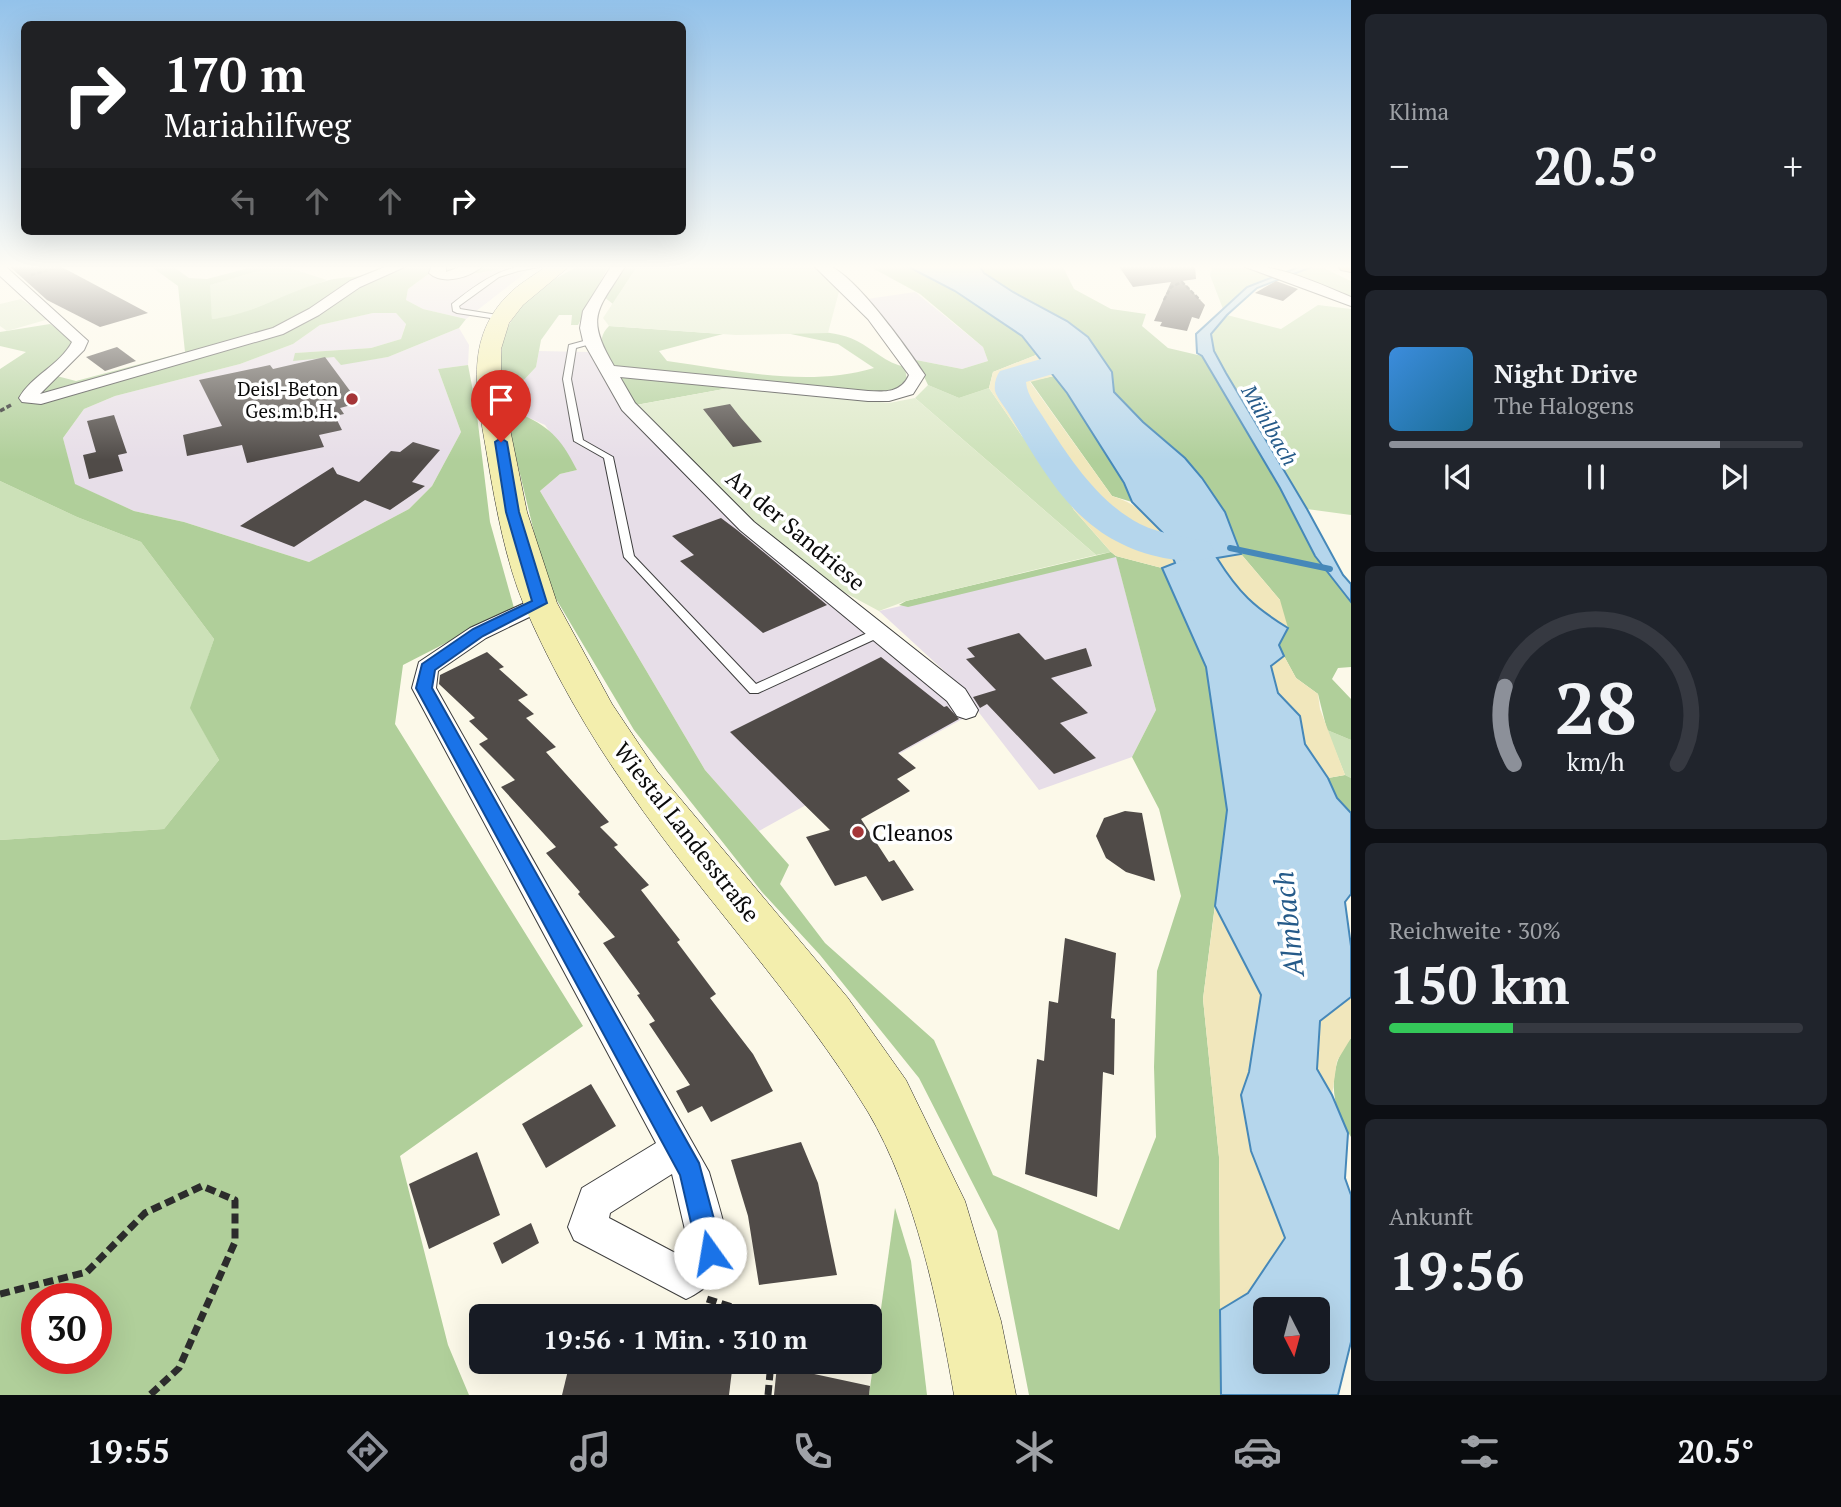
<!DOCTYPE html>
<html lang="de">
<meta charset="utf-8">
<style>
:root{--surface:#171b24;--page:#20242c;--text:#f1f3f6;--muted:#9ea1a6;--line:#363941;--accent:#8c9099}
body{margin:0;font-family:"PT Serif",serif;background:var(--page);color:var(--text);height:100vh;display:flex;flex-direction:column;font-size:26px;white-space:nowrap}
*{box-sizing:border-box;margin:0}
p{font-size:23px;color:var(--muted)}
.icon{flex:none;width:38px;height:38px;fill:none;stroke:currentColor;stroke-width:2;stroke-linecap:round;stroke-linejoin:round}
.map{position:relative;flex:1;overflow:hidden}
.sheet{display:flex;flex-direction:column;gap:14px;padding:14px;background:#0d0f14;width:490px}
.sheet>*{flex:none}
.banner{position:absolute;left:21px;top:21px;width:665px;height:214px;border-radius:10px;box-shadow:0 7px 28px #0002;background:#202124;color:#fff;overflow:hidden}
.needle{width:46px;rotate:174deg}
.buttons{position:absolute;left:1253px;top:1297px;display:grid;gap:14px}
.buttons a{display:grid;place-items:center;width:77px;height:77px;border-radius:10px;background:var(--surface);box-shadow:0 7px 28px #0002;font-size:35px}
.speed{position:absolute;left:21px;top:1283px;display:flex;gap:14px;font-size:35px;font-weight:700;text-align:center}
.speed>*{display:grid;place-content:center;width:91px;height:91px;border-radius:50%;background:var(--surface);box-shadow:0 7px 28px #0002;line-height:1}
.speed .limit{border:10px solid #d22;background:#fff;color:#111}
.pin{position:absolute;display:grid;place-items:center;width:60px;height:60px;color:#fff;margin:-72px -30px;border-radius:50% 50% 50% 0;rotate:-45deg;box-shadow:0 0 7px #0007}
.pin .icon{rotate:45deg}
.me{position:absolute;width:77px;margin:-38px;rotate:347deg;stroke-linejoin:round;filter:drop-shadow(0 0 5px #0008)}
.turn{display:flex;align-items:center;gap:24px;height:147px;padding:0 28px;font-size:32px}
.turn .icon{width:91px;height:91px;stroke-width:2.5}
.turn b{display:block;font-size:49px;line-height:60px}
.lanes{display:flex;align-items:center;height:66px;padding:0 28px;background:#0003;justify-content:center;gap:35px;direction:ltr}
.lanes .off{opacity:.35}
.big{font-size:52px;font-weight:600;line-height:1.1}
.sheet .card{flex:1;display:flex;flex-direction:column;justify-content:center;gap:10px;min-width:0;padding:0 24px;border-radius:10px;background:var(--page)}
.sheet .dial{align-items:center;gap:0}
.dial svg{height:182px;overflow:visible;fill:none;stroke:var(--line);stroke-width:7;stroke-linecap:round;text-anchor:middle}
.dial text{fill:var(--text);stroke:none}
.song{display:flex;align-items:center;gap:21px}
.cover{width:84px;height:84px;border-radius:10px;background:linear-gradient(135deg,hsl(210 70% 55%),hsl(200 70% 35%))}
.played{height:7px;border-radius:4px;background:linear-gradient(90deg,var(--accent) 80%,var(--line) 80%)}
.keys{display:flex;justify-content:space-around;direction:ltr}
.heat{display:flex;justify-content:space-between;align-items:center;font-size:38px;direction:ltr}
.charge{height:10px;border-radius:5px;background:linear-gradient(90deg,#34c759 30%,var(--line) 0)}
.trip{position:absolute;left:469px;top:1304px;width:413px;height:70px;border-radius:10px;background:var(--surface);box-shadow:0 7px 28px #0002;font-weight:600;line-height:70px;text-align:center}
.dock{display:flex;height:112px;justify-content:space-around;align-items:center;background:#090b0e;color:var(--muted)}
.dock .icon{width:49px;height:49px}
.dock .current{color:var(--accent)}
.dock b{font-size:32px;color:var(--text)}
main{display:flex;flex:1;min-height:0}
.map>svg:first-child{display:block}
.industrial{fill:#e7dee8}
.green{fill:#cce1b8}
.forest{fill:#b0cf9a;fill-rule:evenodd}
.sand{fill:#f1e7bc}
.pitch{fill:#dde9c9}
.water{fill:#b5d6ec;stroke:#4688b9;stroke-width:2;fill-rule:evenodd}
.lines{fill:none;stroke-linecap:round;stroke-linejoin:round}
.stream{stroke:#4688b9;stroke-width:6}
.river{fill:#b5d6ec;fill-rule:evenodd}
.building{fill:#504b48}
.service-casing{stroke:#3d3d3d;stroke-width:2}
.minor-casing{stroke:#3d3d3d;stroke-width:2}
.secondary-casing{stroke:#2c2c2c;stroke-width:1}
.motorway-casing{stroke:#1b1b1b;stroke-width:2}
.path-far2{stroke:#2c2c2c;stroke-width:2.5;stroke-dasharray:4.5 2;stroke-linecap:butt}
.path-far1{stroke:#2c2c2c;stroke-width:3.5;stroke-dasharray:5 2.5;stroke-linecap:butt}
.path{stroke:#2c2c2c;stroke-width:7;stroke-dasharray:10 5;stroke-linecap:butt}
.service{fill:#fff;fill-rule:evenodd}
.minor{fill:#fff;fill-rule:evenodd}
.secondary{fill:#f3eead;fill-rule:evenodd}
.motorway{fill:#e0a063;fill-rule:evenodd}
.route{fill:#1a73e8;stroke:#114b97;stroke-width:2}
.poi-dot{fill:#a53638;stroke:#fff;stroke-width:2.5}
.labels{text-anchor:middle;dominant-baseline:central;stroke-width:7;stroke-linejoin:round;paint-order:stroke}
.far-poi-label{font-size:19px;fill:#0a0a0a;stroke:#fff;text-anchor:end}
.far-water-label{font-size:21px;font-style:italic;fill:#255a89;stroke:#fff}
.street-label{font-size:23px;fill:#0a0a0a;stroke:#fff}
.poi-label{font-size:23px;fill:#0a0a0a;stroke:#fff;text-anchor:start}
.near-water-label{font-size:28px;font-style:italic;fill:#255a89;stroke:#fff}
</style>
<main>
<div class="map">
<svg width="1351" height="1395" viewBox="0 0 1351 1395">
<rect width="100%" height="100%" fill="#fcf9e9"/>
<g class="industrial">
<path d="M532 265 529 270 466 319 423 309 406 300 408 289 434 270 478 273 496 268Z"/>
<path d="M915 292 983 347 988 361 962 369 916 360 867 299Z"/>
<path d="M373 313H396L406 323 401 339 371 348 296 353 334 357 341 364 388 357 459 328 469 345 468 365 438 369 461 432 432 486 409 509 309 562 184 522 134 511 74 484 63 438 84 409 115 396 240 364 293 344 320 325Z"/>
<path d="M539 351 589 352 620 405 966 717 759 831 705 770 540 491 560 474 577 470 545 425 523 415 522 382 536 367Z"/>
<path d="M1116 556 1156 710 1132 757 1039 790 953 679 879 611Z"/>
</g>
<g class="green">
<path d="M280 265 327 280 232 317 212 319 209 285Z"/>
<path d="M1213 265H1240L1276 274 1247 287 1223 309 1210 275Z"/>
<path d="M1317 265 1351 281V300L1290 275Z"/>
<path d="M1318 305 1351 309V515L1307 509 1226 373 1214 351 1211 333 1227 315 1281 329Z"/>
<path d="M928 385 959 398 989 388 1022 436 1037 446 1074 510 1111 552 1096 555 915 398Z"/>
<path d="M0 481 77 517 141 542 214 639 191 708 219 760 164 829 0 840Z"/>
<path d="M1327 730 1351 740V778L1345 775Z"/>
</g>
<g class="forest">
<path d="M149 265H171L189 278 207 279 260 265H280L210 285 212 319C253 315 287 291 326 281 349 274 360 282 382 265H521L478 273 434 270 408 289 406 300 423 309 466 319 459 328 388 357 341 365 334 357 293 361 295 353 371 348 401 339 406 324 396 313H373L320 325 293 344 240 364 115 396 84 409 63 438 75 484 134 511 184 522 309 562 409 509 432 486 461 432 438 369 468 365 476 407 490 522 514 608 403 665 395 724 583 1026 400 1156 448 1345 469 1395H0V840L164 829 219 760 190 708 214 639 141 542 77 517 0 481V369L26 352 0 346V332L50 324 74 340 49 374 76 381 185 352 178 286ZM37 1298H96V1358H37Z"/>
<path d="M580 265H609L578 325H571L572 315H559L541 340 536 367 522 382 523 415C552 428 563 442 577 470L560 474 540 491 705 770 789 865 780 884 825 943 934 1040 993 1175 1119 1230 1156 1137 1154 1067 1157 971 1181 896 1159 809 1132 757 1156 710 1116 557 908 607 899 605 906 601 1111 552 1116 556 1162 568 1206 667 1227 810 1203 999 1219 1157 1221 1395H1029L997 1231 919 1078 820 955 762 892 634 730 546 582 508 424 500 369 503 335 522 303 553 280Z"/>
<path d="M625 265H638L613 304 604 297Z"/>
<path d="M867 265H905L955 291 1022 336 1036 355 993 372 989 388 959 398 928 385 916 360 962 369 988 361 983 347 920 294Z"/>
<path d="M979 265H1062L1074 289 1111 309 1146 314 1142 326 1168 348 1202 356 1280 488 1315 556 1351 602V667L1338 668 1332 679 1351 699V740L1327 730 1318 694 1296 678 1278 645 1280 600 1241 554 1225 512 1202 478 1185 458 1143 422 1114 392 1111 372 1067 321 1013 292 984 273Z"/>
<path d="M609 326 723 334 659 351 667 361C735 370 806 388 874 368L838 344 786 333C808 331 836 330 857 341 873 349 886 363 905 367L907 381 900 389 882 393 613 367C604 352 595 340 609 326Z"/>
<path d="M632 376 735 387 636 405 620 378Z"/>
<path d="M1054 376C1084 413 1113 458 1132 502L1112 496 1030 381Z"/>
<path d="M1345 775 1351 778V813L1337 798 1328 778Z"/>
<path d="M1351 1038V1137C1330 1106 1326 1067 1351 1038Z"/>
<path d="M895 1208 911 1261 927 1395H869Z"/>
</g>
<g class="sand">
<path d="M1036 355 1054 376 1030 382 1112 496C1147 507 1163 530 1175 563L1162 568 1116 556 1111 552 1074 510 1037 446 1022 436 989 388 993 372Z"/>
<path d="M1241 554 1280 600 1288 628C1253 606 1239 593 1217 558Z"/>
<path d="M1284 656 1296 678 1318 694 1320 709 1345 775 1328 778 1305 744 1300 716 1278 693 1271 665Z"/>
<path d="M1215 906 1261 995 1249 1072 1241 1095 1251 1151 1286 1238 1248 1293 1220 1310 1219 1157 1203 999Z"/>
<path d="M1351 997V1038L1337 1061 1332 1095 1317 1069 1320 1021Z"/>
</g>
<g class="pitch">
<path d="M638 265H814L841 284 828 333 736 335 609 326 603 318Z"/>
<path d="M21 299 49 319 7 331 0 326V304Z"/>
<path d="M735 387 889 403 915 398 1096 555 906 601 879 611 838 589 737 510 636 405Z"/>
</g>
<g class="water">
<path d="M905 265H979L984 273 1013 292 1067 321 1088 337 1112 372 1114 392 1143 422 1185 458 1202 478 1225 512 1241 554 1217 558C1239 593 1254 607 1288 628L1279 645 1284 656 1271 666 1278 693 1300 716 1305 744 1328 778 1337 798 1351 813V894L1345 902 1351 946V997L1320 1021 1317 1069 1332 1095 1348 1133 1345 1178 1351 1195V1342L1338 1395H1221L1220 1310 1248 1293 1285 1238 1251 1151 1241 1095 1249 1072 1261 995 1215 906 1227 810 1206 667 1162 568 1175 563 1163 533 1132 502 1124 483 1067 393 1022 336 955 291ZM1265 1309H1318V1362H1265Z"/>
<path d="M1304 265H1317L1257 288 1227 315 1211 334 1214 351 1226 373 1307 509 1343 575 1351 584V602L1315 556 1280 488 1202 356 1197 353 1196 334 1247 287Z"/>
</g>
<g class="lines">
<path class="stream" d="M1230 548 1330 569"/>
<path class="river" d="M1072 350 1083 353 1087 359 1083 365 1026 382C1027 396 1038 408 1045 420 1070 459 1098 502 1140 524 1162 535 1186 536 1209 542L1214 550 1209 558C1175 567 1124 550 1097 529 1058 501 1033 454 1009 414 1005 407 997 398 995 391 994 384 996 376 1000 371Z"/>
</g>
<g class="building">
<path d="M8 265H58L148 313 100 327 47 300Z"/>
<path d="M1118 265H1195L1196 279 1182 281 1205 305 1199 319 1192 317 1187 331 1160 326 1162 322 1154 321 1171 282 1133 287Z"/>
<path d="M1276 281 1298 289 1283 301 1255 293Z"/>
<path d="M117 347 136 361 105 371 86 357Z"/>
<path d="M325 357 359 403 340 408 344 414 335 416 342 430 319 435 324 447 247 463 242 445 187 456 183 435 222 426 199 380 270 365 273 369Z"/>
<path d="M730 404 741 418 762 442 733 447 703 409Z"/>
<path d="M114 415 127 453 118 455 123 471 89 479 83 455 96 452 87 421Z"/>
<path d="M413 442 440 450 412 482 425 486 390 510 365 500 294 547 240 526 333 467 337 474 359 482 391 451 400 452Z"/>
<path d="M721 518 737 530 827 605 763 633 680 561 694 555 672 536Z"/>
<path d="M1019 633 1045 660 1086 648 1092 666 1051 678 1088 713 1060 723 1096 758 1054 774 987 704 980 708 973 697 996 690 966 659 975 657 967 648Z"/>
<path d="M487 652 504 667 499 669 528 695 518 700 534 714 526 718 556 747 546 752 609 822 600 827 618 845 614 847 649 885 641 890 680 940 677 942 716 994 710 998 753 1054 773 1091 711 1122 702 1106 688 1113 676 1091 690 1085 649 1024 655 1021 637 995 640 994 603 943 615 937 578 894 580 892 546 853 556 847 501 787 515 780 479 744 488 739 469 721 475 718 439 684 440 675Z"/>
<path d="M881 657 944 707 947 706 959 719 898 753 916 768 897 779 910 791 861 819 889 862 894 860 914 890 882 901 866 876 835 886 806 837 830 830 730 732Z"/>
<path d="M1125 811 1142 813 1155 881 1126 872 1106 858 1096 836 1104 818Z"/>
<path d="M1065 938 1116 953 1111 1018 1115 1019 1114 1075 1103 1072 1097 1197 1025 1174 1037 1059 1044 1061 1049 1001 1058 1003Z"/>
<path d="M591 1084 616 1126 546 1168 522 1124Z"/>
<path d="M801 1142 818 1183 837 1275 759 1285 748 1216 731 1160Z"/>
<path d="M477 1152 500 1215 429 1249 409 1184Z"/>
<path d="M531 1223 539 1243 502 1264 493 1243Z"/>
<path d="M570 1362H733L729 1395H562Z"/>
<path d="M777 1366 870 1386 869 1395H774Z"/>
</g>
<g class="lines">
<defs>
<g id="service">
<path d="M526 265H549L518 271 499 277 459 306 460 309 504 316V320L457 313 453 311 452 304C476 285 496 270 526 265Z"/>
<path d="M591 339H594V343L576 348 571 379 583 440 613 457 634 556 756 684 876 629H884L886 632 884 635 758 693H750L624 557 604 458 574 441 563 379 569 345Z"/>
</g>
<g id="minor">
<path d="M0 265 5 266 88 341 84 350 40 394 273 328 309 309 350 281 390 265H409L360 287 319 315 283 334 41 404 22 402 19 398C31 376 60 365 72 342L0 276Z"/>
<path d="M432 265H446V272L465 265H484C471 277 444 286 429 273Z"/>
<path d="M612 265H626C598 310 584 316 614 366L868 391C885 392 901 393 909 375L868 319 813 265C818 265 825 264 830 266 858 279 907 348 925 375L913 394 889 401H868L620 377 635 403 754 522 965 689 978 710 975 716 966 719 957 716 947 701 740 530 622 410 583 341 580 328 583 311Z"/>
<path d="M1240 265C1280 265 1315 282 1351 297V306Z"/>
<path d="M540 596 548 598 551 603 548 608 486 638 438 671 436 688 709 1172C714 1190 729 1236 729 1252 729 1271 702 1292 686 1299L574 1240 568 1227 582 1188 656 1143 412 688 419 662 470 628ZM672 1174 689 1247 681 1256 609 1218 610 1213Z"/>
</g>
<path id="secondary" d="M548 265H571L523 305 509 323 501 349V385L527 512 557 603 612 704 657 771 848 998 906 1080 965 1201 1001 1321 1016 1395H954C938 1303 916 1193 868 1112 798 997 705 901 629 791 588 733 552 670 524 605 506 562 496 508 488 461 479 404 461 343 507 296 518 284 535 275 548 265Z"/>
<path id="motorway" d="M1338 265H1351V272L1341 270Z"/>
</defs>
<use href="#service" class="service-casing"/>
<use href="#minor" class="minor-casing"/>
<use href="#secondary" class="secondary-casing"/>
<use href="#motorway" class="motorway-casing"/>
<g class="path-far2">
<path d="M31 275 67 265"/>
<path d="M1164 300 1171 287 1182 282 1200 300"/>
</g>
<path class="path-far1" d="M0 411 11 405"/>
<g class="path">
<path d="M0 1294 87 1272 145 1213 202 1186 235 1200V1242L179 1368 150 1395"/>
<path d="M707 1299 761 1316"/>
<path d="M768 1395 771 1362"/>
</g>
<use href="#service" class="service"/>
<use href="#minor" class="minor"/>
<use href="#secondary" class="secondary"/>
<use href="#motorway" class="motorway"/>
</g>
<linearGradient id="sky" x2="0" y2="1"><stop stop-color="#93c2ea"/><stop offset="0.58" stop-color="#fefcf5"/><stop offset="1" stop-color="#fefcf5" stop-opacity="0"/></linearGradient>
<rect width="1351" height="460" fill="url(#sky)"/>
<path class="route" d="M501 438 507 442 519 512 547 603 483 636 435 670 432 688 699 1163 723 1253 719 1262 710 1266 701 1262 698 1253 680 1175 416 688 422 664 473 629 532 601 506 512 495 442Z"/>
<g class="poi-dot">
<circle cx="352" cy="399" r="7"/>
<circle cx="858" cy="832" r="7"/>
</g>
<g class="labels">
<g class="far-poi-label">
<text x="338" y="388">Deisl-Beton<tspan x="338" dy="22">Ges.m.b.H.</tspan></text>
</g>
<g class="far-water-label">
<text transform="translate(1270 425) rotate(60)">Mühlbach</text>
</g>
<g class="street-label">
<text transform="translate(796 530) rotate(40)">An der Sandriese</text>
<text transform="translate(687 832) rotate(52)">Wiestal Landesstraße</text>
</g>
<g class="poi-label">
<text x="872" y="832">Cleanos</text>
</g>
<g class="near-water-label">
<text transform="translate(1288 924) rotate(-96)">Almbach</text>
</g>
</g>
</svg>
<div class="buttons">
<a><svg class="needle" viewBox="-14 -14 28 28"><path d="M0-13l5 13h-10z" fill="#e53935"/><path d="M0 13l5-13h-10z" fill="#9ea1a6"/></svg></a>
</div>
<div class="speed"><div class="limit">30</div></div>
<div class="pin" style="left:501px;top:442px;background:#d93025"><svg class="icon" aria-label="arrive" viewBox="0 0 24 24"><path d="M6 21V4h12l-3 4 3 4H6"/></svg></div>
<svg class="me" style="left:710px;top:1253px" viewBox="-20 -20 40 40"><circle r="19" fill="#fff"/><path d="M0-13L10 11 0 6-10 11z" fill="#1a73e8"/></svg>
<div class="trip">19:56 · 1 Min. · 310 m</div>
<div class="banner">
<div class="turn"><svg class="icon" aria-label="right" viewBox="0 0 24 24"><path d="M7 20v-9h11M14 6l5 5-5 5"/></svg><div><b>170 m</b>Mariahilfweg</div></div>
<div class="lanes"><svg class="icon off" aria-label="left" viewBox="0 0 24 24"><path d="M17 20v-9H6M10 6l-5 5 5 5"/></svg><svg class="icon off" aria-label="ahead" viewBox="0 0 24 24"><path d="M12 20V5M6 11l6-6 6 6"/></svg><svg class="icon off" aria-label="ahead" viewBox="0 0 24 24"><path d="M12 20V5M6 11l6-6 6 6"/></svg><svg class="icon" aria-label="right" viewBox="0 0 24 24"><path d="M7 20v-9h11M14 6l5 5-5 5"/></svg></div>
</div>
</div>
<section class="sheet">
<div class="card"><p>Klima</p>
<div class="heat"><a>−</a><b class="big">20.5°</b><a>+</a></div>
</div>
<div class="card">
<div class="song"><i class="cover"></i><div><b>Night Drive</b><p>The Halogens</p></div></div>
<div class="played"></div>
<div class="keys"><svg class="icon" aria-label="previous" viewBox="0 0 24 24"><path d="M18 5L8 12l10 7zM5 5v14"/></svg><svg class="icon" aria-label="pause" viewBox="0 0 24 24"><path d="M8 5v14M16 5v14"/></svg><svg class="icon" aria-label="next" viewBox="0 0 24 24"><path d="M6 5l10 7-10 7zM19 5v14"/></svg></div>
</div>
<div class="card dial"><svg viewBox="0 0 100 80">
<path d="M14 69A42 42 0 1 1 86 69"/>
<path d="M14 69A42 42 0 0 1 10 35" stroke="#8c9099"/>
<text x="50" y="56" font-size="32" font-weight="700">28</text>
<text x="50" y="72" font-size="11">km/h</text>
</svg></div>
<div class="card"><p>Reichweite · 30%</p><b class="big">150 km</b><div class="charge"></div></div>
<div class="card"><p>Ankunft</p><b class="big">19:56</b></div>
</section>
</main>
<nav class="dock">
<b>19:55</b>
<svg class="icon current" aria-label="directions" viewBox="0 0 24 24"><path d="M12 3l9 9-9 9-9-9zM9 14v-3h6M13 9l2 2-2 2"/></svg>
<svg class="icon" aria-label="music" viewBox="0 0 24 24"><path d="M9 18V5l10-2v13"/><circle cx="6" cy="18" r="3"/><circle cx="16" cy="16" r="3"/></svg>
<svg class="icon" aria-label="phone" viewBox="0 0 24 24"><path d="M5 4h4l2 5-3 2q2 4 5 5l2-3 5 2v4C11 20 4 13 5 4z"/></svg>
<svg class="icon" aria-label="climate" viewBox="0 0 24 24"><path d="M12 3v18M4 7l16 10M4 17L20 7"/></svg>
<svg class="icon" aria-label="car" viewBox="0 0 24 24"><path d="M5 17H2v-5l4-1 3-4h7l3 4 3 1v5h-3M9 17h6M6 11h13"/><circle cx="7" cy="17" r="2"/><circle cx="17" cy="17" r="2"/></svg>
<svg class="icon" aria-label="filters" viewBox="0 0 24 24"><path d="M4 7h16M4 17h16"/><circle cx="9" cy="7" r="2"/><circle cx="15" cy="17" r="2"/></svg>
<b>20.5°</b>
</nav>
